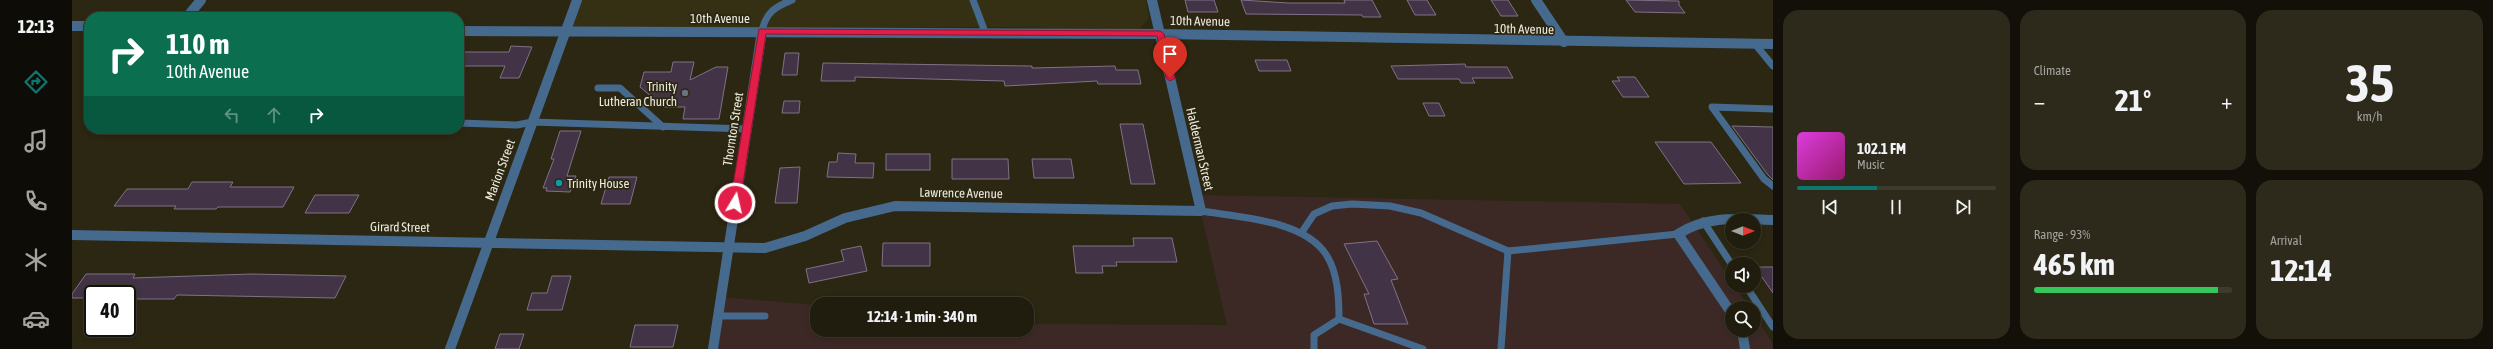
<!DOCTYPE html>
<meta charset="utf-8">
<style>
:root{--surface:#201d0e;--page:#2d2a1c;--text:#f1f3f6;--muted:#a2a29e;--line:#3d3b2e;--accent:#0f766e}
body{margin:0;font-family:"Asap Condensed",sans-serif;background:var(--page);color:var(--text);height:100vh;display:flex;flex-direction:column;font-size:15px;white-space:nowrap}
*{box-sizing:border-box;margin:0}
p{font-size:13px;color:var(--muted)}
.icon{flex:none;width:22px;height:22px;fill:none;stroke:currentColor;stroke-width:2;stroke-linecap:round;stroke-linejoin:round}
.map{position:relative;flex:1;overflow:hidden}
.panel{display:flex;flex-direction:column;gap:10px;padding:10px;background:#121008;width:720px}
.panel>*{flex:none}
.banner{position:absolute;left:12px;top:12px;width:380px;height:122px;border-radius:16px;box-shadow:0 2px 6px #0003,0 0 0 1px var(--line);background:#0b6e4f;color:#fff;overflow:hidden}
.needle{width:26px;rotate:90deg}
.buttons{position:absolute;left:1653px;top:213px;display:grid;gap:8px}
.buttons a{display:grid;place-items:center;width:36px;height:36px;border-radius:50%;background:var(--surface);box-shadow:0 2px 6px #0003,0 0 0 1px var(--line);font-size:20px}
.speed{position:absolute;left:12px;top:285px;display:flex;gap:8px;font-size:20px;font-weight:700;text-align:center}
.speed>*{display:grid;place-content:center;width:52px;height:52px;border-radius:50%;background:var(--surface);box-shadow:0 2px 6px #0003,0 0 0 1px var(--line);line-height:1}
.speed .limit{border:2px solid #111;border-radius:6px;background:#fff;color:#111}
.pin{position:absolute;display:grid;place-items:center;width:34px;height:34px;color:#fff;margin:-41px -17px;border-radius:50% 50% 50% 0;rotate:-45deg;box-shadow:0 0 4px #0007}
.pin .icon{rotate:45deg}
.me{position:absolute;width:44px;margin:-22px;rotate:9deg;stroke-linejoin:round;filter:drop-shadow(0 0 3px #0008)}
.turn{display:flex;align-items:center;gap:14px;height:84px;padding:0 16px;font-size:18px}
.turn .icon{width:52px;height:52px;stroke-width:2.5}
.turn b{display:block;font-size:28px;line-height:34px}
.lanes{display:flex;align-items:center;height:38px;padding:0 16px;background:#0003;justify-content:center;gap:20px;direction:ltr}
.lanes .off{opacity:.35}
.big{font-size:30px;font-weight:700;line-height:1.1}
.panel .widget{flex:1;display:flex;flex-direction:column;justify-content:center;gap:6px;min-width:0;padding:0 14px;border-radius:16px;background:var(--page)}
.panel .dial{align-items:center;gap:0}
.dial b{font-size:52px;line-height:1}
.song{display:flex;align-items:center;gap:12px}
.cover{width:48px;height:48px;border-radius:6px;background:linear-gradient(135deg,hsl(300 70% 55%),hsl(320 70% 35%))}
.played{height:4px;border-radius:2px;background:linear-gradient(90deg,var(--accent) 40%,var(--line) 40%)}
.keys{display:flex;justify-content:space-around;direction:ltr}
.heat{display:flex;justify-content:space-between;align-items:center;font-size:22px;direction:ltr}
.charge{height:6px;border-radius:3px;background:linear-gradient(90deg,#34c759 93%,var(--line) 0)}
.panel .tiles{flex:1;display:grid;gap:10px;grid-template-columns:repeat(3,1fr)}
.widget:first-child{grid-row:span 2}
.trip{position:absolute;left:738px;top:297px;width:224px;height:40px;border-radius:16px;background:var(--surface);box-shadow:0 2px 6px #0003,0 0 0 1px var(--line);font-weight:700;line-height:40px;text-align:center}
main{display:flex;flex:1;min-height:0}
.tab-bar{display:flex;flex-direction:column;width:72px;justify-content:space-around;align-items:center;background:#0d0c06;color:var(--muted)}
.tab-bar .icon{width:28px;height:28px}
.tab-bar .active{color:var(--accent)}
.tab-bar b{font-size:18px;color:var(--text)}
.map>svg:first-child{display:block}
.industrial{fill:#3c2926}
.built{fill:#353013}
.building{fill:#423446;stroke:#807186}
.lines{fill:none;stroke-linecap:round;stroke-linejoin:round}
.service{stroke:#466a8d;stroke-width:7}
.minor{stroke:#466a8d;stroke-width:10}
.tertiary{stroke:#466a8d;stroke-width:10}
.route{fill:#e11d48;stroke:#92132f}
.worship-dot{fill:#6b7280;stroke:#2b2712;stroke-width:1.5}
.culture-dot{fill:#0f9aa8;stroke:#2b2712;stroke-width:1.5}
.labels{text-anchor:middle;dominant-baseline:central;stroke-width:3.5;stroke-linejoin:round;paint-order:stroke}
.street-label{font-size:13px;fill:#eceadc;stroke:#2b2712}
.poi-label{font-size:13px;fill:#eceadc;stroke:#2b2712;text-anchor:end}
</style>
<main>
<nav class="tab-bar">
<b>12:13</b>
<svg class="icon active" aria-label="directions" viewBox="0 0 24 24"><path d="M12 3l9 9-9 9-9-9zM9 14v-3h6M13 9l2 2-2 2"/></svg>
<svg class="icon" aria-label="music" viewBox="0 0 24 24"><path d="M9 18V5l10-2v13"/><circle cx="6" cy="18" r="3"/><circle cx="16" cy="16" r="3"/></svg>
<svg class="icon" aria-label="phone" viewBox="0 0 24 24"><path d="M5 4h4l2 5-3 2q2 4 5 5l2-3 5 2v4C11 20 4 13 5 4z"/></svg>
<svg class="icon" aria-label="climate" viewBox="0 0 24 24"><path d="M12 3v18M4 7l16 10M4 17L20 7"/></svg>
<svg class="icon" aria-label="car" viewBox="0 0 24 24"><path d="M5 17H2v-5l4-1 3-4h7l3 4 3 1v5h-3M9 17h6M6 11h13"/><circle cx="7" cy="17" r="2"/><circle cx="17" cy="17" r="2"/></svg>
</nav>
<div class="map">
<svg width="1701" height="349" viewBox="0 0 1701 349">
<rect width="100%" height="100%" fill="#2b2712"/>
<path class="industrial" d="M1125 195 1608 204 1660 282V286H1663L1677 308H1660V330H1682V315L1701 344V349H641L648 297 745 305V330H955V324L1155 325Z"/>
<path class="built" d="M505 0H1074L1077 18 1068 29 912 27 492 32Z"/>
<g class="building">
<path d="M1113 0H1142L1146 12H1116Z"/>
<path d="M1169 0 1216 3H1273L1272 0H1300L1309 17H1291L1290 15 1174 14Z"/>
<path d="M1335 0H1355L1364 15H1343Z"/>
<path d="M1419 0H1436L1446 16H1429Z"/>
<path d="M1554 0 1607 1V5L1613 13 1563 12Z"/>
<path d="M439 46 460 47 447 78H428L433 66H387V52H437Z"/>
<path d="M713 53H727L725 75H710Z"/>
<path d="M1183 60H1215L1219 71H1187Z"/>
<path d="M601 62H622L618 80 644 67H656L647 119H611L613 107H592L568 87 572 72H599Z"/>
<path d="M751 63 960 66V68L1043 66 1044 70H1066L1069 84H1026L1025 81 933 86 932 81 783 77V81H749Z"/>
<path d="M1393 64 1394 67H1435L1441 78H1400L1403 83H1389L1387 79H1326L1319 66Z"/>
<path d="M1545 77H1563L1577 97H1551L1540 81H1548Z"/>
<path d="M712 101H728L727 113H710Z"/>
<path d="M1351 103H1367L1373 116H1357Z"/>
<path d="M1048 124H1071L1083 184H1059Z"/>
<path d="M1660 126 1701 127V180L1696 175Z"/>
<path d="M488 131H509L495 176H504L498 192 474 191 475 188H471L482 159H479Z"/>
<path d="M1583 142H1639L1669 183 1612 184Z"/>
<path d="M766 153 784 154 783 163H802L801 178 755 177 757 162H765Z"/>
<rect x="814" y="154" width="44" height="16"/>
<path d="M880 159H936L937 179H880Z"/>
<path d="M960 159H999L1002 178H962Z"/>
<path d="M728 167 725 203H703L708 168Z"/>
<path d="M537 177H565L558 204H529Z"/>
<path d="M120 182H161L158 187H222L211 207H146L144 209H102L104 206H42L55 189H116Z"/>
<path d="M243 195H287L277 213H233Z"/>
<path d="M1061 238H1100L1105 262H1044L1045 266H1030L1031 273H1004L1001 246H1062Z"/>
<path d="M1305 241 1326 279 1319 280 1336 324H1302L1292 294H1297L1272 244Z"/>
<path d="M811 243H858V266H810Z"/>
<path d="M789 246 795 271 737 283 734 269 772 261 769 250Z"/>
<path d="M1683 267H1701V293Z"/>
<path d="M14 274H63L61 278 179 274 274 276 263 298 105 295 102 299H55V294H21V298H0V294Z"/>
<path d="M480 276H499L490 310H455L460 293H475Z"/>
<path d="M563 325H606L601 347H558Z"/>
<path d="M428 334H452L447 349H423Z"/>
</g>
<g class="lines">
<g class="service">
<path d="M901 0 913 32"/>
<path d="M690 31C694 12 703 7 720 0"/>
<path d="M1683 44 1701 66"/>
<path d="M526 88H548L591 127"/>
<path d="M1701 109 1640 107 1692 179 1701 186"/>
<path d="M387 123 445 125 460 122 675 129"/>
<path d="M1129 211C1166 217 1234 220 1255 256 1266 274 1267 299 1267 319L1242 335V349"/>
<path d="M1631 221 1660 265"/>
<path d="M1230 232 1242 214 1260 206 1280 204 1318 206 1349 213 1436 251 1606 234"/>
<path d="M1674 286 1701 327"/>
<path d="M646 316H693"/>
<path d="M1267 319 1351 349"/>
<path d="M1429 349 1436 251"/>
</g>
<g class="minor">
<path d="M1464 0 1492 42"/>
<path d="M115 17 129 0"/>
<path d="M0 235 693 248 733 236 773 218 823 206 1129 211 1080 0"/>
<path d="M1660 314 1606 234C1636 215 1667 219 1701 220"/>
<path d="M1670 330 1673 349"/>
<path d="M378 349 505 0"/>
</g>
<g class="tertiary">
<path d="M0 26H17"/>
<path d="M387 31 1088 34 1701 44"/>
<path d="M641 349 690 31"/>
</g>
</g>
<path class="route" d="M687 29 1088 31 1092 34 1103 78 1098 81 1094 78 1085 36 694 34 668 203 663 207 658 203Z"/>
<circle class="worship-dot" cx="613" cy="93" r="4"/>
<circle class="culture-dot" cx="487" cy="183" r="4"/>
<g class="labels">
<g class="street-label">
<text x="648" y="18">10th Avenue</text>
<text transform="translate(1128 21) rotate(1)">10th Avenue</text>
<text transform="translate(1452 29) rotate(1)">10th Avenue</text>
<text transform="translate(661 129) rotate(-81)">Thornton Street</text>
<text transform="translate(1128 149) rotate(77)">Halderman Street</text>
<text transform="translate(428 170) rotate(-70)">Marion Street</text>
<text transform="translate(889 193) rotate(1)">Lawrence Avenue</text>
<text transform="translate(328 227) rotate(1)">Girard Street</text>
</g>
<g class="poi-label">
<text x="605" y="86">Trinity<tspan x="605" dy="15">Lutheran Church</tspan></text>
<text x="495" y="183" text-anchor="start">Trinity House</text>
</g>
</g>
</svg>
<div class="buttons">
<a><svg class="needle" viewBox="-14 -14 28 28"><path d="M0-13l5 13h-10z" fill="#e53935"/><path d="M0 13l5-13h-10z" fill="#a2a29e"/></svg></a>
<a><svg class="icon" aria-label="sound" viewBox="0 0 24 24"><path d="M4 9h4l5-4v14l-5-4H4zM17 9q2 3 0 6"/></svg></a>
<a><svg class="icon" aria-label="search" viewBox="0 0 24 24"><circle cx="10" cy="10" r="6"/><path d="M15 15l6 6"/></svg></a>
</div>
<div class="speed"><div class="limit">40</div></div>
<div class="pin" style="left:1098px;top:78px;background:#d93025"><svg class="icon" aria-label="arrive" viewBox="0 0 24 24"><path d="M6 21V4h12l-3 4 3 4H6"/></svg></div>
<svg class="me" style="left:663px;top:203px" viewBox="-20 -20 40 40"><circle r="17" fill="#e11d48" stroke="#fff" stroke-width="3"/><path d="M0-11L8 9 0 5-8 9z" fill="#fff"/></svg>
<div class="trip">12:14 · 1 min · 340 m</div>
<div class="banner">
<div class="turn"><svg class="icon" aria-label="right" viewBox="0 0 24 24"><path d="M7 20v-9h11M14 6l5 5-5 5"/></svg><div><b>110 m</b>10th Avenue</div></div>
<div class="lanes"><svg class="icon off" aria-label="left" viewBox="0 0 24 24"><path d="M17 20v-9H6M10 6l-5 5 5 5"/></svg><svg class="icon off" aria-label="ahead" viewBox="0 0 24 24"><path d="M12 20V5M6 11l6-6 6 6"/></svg><svg class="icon" aria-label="right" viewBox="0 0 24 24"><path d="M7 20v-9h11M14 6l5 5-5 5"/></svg></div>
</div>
</div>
<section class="panel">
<div class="tiles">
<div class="widget">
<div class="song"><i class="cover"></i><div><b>102.1 FM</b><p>Music</p></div></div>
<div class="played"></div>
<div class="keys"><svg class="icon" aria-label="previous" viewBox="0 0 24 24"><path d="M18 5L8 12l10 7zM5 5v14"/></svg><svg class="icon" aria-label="pause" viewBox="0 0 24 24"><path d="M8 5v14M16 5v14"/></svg><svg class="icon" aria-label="next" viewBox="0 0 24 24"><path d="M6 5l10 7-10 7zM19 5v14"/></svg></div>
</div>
<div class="widget"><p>Climate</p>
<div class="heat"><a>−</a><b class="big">21°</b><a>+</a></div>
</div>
<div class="widget dial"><b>35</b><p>km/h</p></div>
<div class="widget"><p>Range · 93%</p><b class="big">465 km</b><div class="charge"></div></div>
<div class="widget"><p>Arrival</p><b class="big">12:14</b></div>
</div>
</section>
</main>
